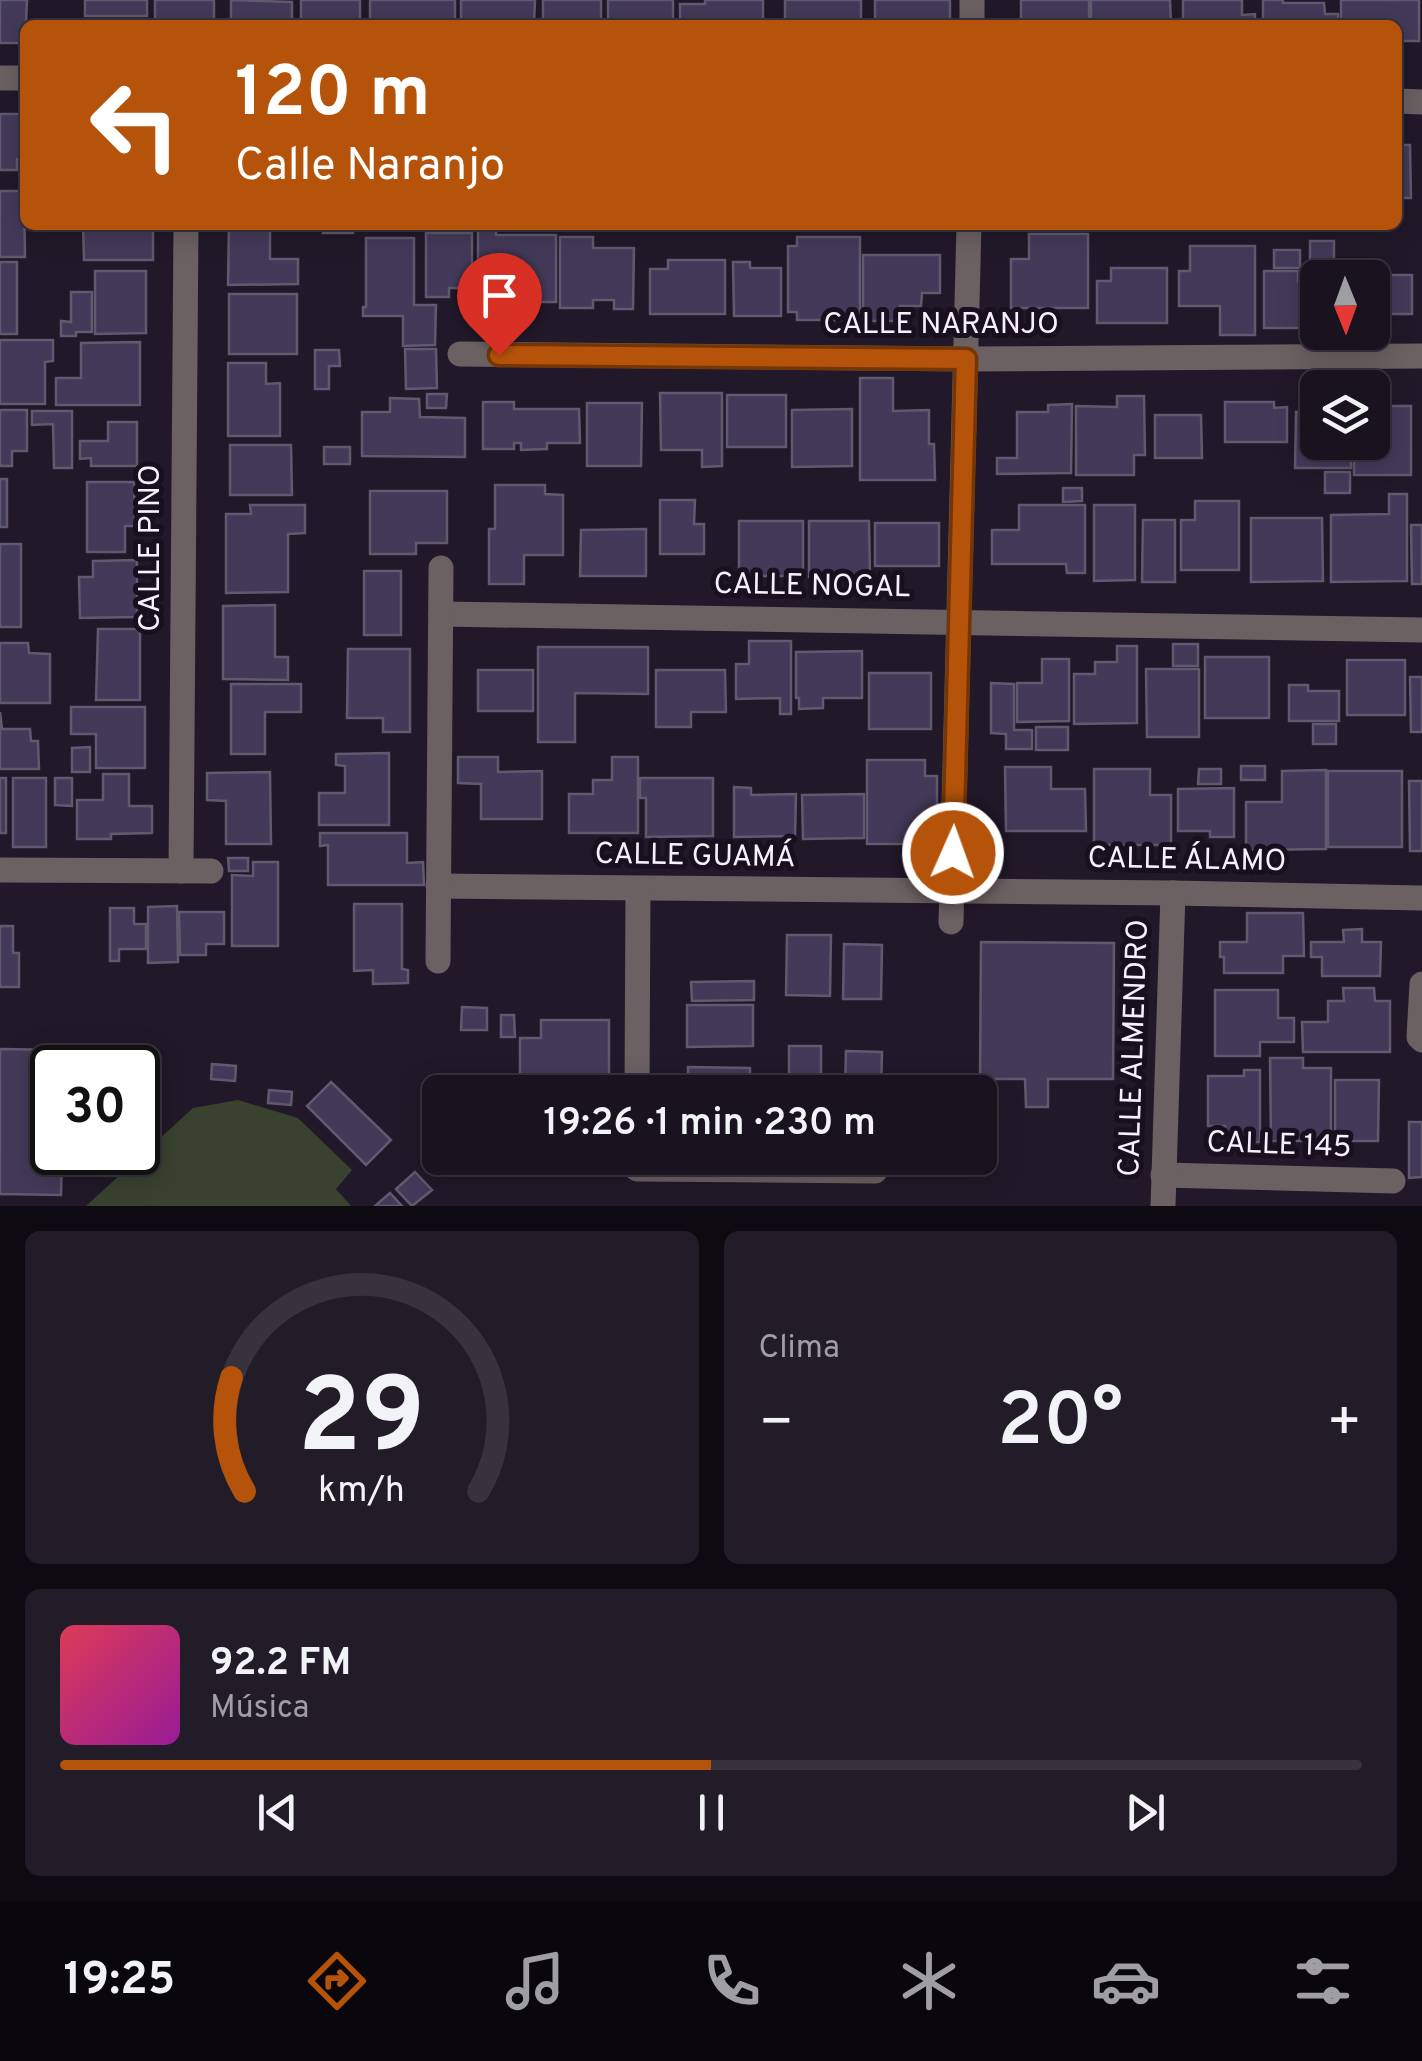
<!DOCTYPE html>
<html lang="es">
<meta charset="utf-8">
<style>
:root{--surface:#19121f;--page:#221b28;--text:#f1f3f6;--muted:#9f9ea4;--line:#37323d;--accent:#b45309}
body{margin:0;font-family:Overpass,sans-serif;background:var(--page);color:var(--text);height:100vh;display:flex;flex-direction:column;font-size:38px;white-space:nowrap}
*{box-sizing:border-box;margin:0}
p{font-size:32px;color:var(--muted)}
.icon{flex:none;width:55px;height:55px;fill:none;stroke:currentColor;stroke-width:2;stroke-linecap:round;stroke-linejoin:round}
.map{position:relative;height:1206px;overflow:hidden}
.details{display:flex;flex-direction:column;gap:25px;padding:25px;background:#0e0a11;flex:1}
.details>*{flex:none}
.banner{position:absolute;left:20px;top:20px;width:1382px;height:210px;border-radius:15px;box-shadow:0 5px 25px #0003,0 0 0 2px var(--line);background:#b45309;color:#fff;overflow:hidden}
.needle{width:65px;rotate:179deg}
.controls{position:absolute;left:1300px;top:260px;display:grid;gap:20px}
.controls a{display:grid;place-items:center;width:90px;height:90px;border-radius:15px;background:var(--surface);box-shadow:0 5px 25px #0003,0 0 0 2px var(--line);font-size:50px}
.speed{position:absolute;left:30px;top:1045px;display:flex;gap:20px;font-size:50px;font-weight:700;text-align:center}
.speed>*{display:grid;place-content:center;width:130px;height:130px;border-radius:50%;background:var(--surface);box-shadow:0 5px 25px #0003,0 0 0 2px var(--line);line-height:1}
.speed .limit{border:5px solid #111;border-radius:15px;background:#fff;color:#111}
.pin{position:absolute;display:grid;place-items:center;width:85px;height:85px;color:#fff;margin:-102px -42px;border-radius:50% 50% 50% 0;rotate:-45deg;box-shadow:0 0 10px #0007}
.pin .icon{rotate:45deg}
.me{position:absolute;width:110px;margin:-55px;rotate:2deg;stroke-linejoin:round;filter:drop-shadow(0 0 8px #0008)}
.turn{display:flex;align-items:center;gap:35px;height:210px;padding:0 50px;font-size:45px}
.turn .icon{width:130px;height:130px;stroke-width:2.5}
.turn b{display:block;font-size:70px;line-height:85px}
.big{font-size:75px;font-weight:600;line-height:1.1}
.details .tile{flex:1;display:flex;flex-direction:column;justify-content:center;gap:15px;min-width:0;padding:0 35px;border-radius:15px;background:var(--page)}
.details .dial{align-items:center;gap:0}
.dial svg{height:260px;overflow:visible;fill:none;stroke:var(--line);stroke-width:7;stroke-linecap:round;text-anchor:middle}
.dial text{fill:var(--text);stroke:none}
.song{display:flex;align-items:center;gap:30px}
.cover{width:120px;height:120px;border-radius:15px;background:linear-gradient(135deg,hsl(350 70% 55%),hsl(300 70% 35%))}
.played{height:10px;border-radius:5px;background:linear-gradient(90deg,var(--accent) 50%,var(--line) 50%)}
.keys{display:flex;justify-content:space-around;direction:ltr}
.heat{display:flex;justify-content:space-between;align-items:center;font-size:55px;direction:ltr}
.details .tiles{flex:1;display:grid;gap:25px;grid-template-columns:1fr 1fr}
.tile:last-child{grid-column:span 2}
.trip{position:absolute;left:422px;top:1075px;width:575px;height:100px;border-radius:15px;background:var(--surface);box-shadow:0 5px 25px #0003,0 0 0 2px var(--line);font-weight:600;line-height:100px;text-align:center}
.menu{display:flex;height:160px;justify-content:space-around;align-items:center;background:#0a070c;color:var(--muted)}
.menu .icon{width:70px;height:70px}
.menu .current{color:var(--accent)}
.menu b{font-size:45px;color:var(--text)}
.map>svg:first-child{display:block}
.green{fill:#39422f}
.building{fill:#433a59;stroke:#605a6f;stroke-width:2.5}
.lines{fill:none;stroke-linecap:round;stroke-linejoin:round}
.minor{stroke:#6b6062;stroke-width:25}
.route-casing{stroke:#753606;stroke-width:25}
.route{stroke:#b45309;stroke-width:18}
.labels{text-anchor:middle;dominant-baseline:central;stroke-width:10;stroke-linejoin:round;paint-order:stroke}
.street-label{font-size:30px;fill:#f7f0fc;stroke:#180f1f}
</style>
<div class="map">
<svg width="1422" height="1206" viewBox="0 0 1422 1206">
<rect width="100%" height="100%" fill="#211829"/>
<path class="green" d="M238 1100 298 1118 352 1170 336 1189 351 1206H86L193 1108Z"/>
<g class="building">
<path d="M0 0H27L25 43H0Z"/>
<rect x="85" y="0" width="62" height="16"/>
<rect x="155" y="0" width="59" height="25"/>
<path d="M231 0 292 2V25H231Z"/>
<rect x="301" y="0" width="59" height="25"/>
<rect x="370" y="0" width="85" height="25"/>
<path d="M461 0H535L534 25H461Z"/>
<rect x="543" y="0" width="58" height="25"/>
<rect x="608" y="0" width="65" height="25"/>
<path d="M705 0H763V25H680V4H705Z"/>
<rect x="785" y="0" width="76" height="25"/>
<path d="M875 0H950V23L875 25Z"/>
<rect x="1021" y="0" width="68" height="25"/>
<path d="M1091 0H1170L1171 25H1091Z"/>
<path d="M1183 0H1242V15L1255 14V25H1183Z"/>
<path d="M1263 0H1283V3H1324L1325 14H1338V25H1263Z"/>
<path d="M1341 0H1419V41H1398V25H1341Z"/>
<path d="M0 114H25V159H17V170H0Z"/>
<path d="M1398 145H1410L1411 198H1398Z"/>
<path d="M0 191H24L25 257H0Z"/>
<path d="M83 225H153V260H84Z"/>
<path d="M229 225H270V259H298V284L228 285Z"/>
<path d="M324 225H353V233H323Z"/>
<path d="M478 225H496V235H556V302H532V297H478Z"/>
<path d="M426 233H472V288H449V297H426Z"/>
<path d="M1029 234H1088V308H1011V259H1029Z"/>
<path d="M560 237H593V248H634L633 309H614V300H593V308H560Z"/>
<path d="M797 237H860V320H797V312H788V246H797Z"/>
<path d="M366 238H414V305H436L435 345 403 346V316H363V307H366Z"/>
<rect x="1310" y="241" width="24" height="29"/>
<path d="M1190 246H1255V335H1220V306H1179V271H1190Z"/>
<rect x="1274" y="250" width="26" height="18"/>
<path d="M863 255H940V293H922L921 306H900V321H863Z"/>
<path d="M668 260H725V314H650V269H668Z"/>
<rect x="0" y="262" width="17" height="72"/>
<path d="M733 262H750V268H781V316H734Z"/>
<path d="M1111 268H1167V323H1097V281H1111Z"/>
<path d="M95 271H146V333L95 334Z"/>
<path d="M1264 271H1298V281L1318 282V328H1264Z"/>
<path d="M1340 275H1412V314H1372V278H1340Z"/>
<path d="M71 292H92V332H76V336H61V321L71 322Z"/>
<rect x="229" y="294" width="68" height="60"/>
<path d="M0 340H53V361L45 362V404H0Z"/>
<path d="M140 342V405H56V378H81V343Z"/>
<path d="M405 349H436L437 388 406 389Z"/>
<path d="M315 350H339L340 366H329V389H315Z"/>
<path d="M228 363H266V384L280 383V436H228Z"/>
<path d="M860 378H893V411L929 410V444H934L935 480H860Z"/>
<path d="M660 393H722V466L702 467V450H661Z"/>
<path d="M427 394H447L446 408H427Z"/>
<rect x="727" y="395" width="59" height="52"/>
<path d="M1117 396H1144L1145 455H1134V475H1076V406L1117 407Z"/>
<path d="M390 398 419 399 420 417 465 418V457L362 456V412H390Z"/>
<path d="M1372 399H1382V406H1411V475H1354V442H1372Z"/>
<path d="M483 402H514V409H579L580 443H547V449L521 450V443H514V449H483Z"/>
<path d="M1225 402H1274V408L1287 407V442H1225Z"/>
<path d="M587 403H642L641 466H587Z"/>
<path d="M1072 404 1071 473 997 474V458H1017V412H1048V405Z"/>
<path d="M852 409V466L792 467V410Z"/>
<path d="M0 410H27V451H12V466H0Z"/>
<path d="M32 411H72V468H54L53 424 32 425Z"/>
<path d="M1296 412H1318V442H1351V468H1295Z"/>
<path d="M1155 415H1201L1202 458H1155Z"/>
<path d="M108 422H137V466H91V458L80 459V441H108Z"/>
<path d="M230 445H291L292 495H230Z"/>
<rect x="324" y="447" width="26" height="17"/>
<rect x="1325" y="472" width="25" height="21"/>
<rect x="0" y="479" width="7" height="48"/>
<path d="M87 482H134L135 526H125V552H87Z"/>
<path d="M495 485H545V494L563 495V555H524V584H489V529H495Z"/>
<path d="M1063 488H1082V501L1063 502Z"/>
<path d="M370 491H447V543H416V554H370Z"/>
<path d="M1389 494H1407V581L1331 582V515L1389 514Z"/>
<path d="M660 500H695L694 524H704V554H660Z"/>
<path d="M1195 501H1239V570H1181V520H1195Z"/>
<path d="M250 505H305V533L288 534V592L226 593V514H251Z"/>
<path d="M1019 505H1085V573H1067L1066 564H992V530H1019Z"/>
<path d="M1094 505H1135V580L1094 581Z"/>
<path d="M1251 518H1322L1323 581 1251 582Z"/>
<path d="M1143 520H1175V582H1142Z"/>
<rect x="739" y="521" width="64" height="55"/>
<path d="M809 521H869L870 577H809Z"/>
<rect x="875" y="523" width="64" height="43"/>
<path d="M1411 525H1422V584H1412Z"/>
<path d="M646 529V576H580L581 530Z"/>
<rect x="0" y="544" width="21" height="83"/>
<path d="M137 560V617L80 618 79 577H93V561Z"/>
<rect x="364" y="571" width="37" height="64"/>
<path d="M275 605V657H288V680L223 679V606Z"/>
<path d="M98 629H140V700H96Z"/>
<path d="M749 641H791V714H780V698L736 699V664H749Z"/>
<path d="M0 643H28L29 653 50 654V703H0Z"/>
<rect x="1173" y="644" width="25" height="22"/>
<path d="M1117 646H1137V723L1074 724V674H1095V662H1117Z"/>
<path d="M538 647H648V694L575 693V742H538Z"/>
<path d="M348 649H410V732H383V718H347Z"/>
<path d="M862 651V698H823V708L799 709V698H796V652Z"/>
<rect x="1205" y="657" width="64" height="61"/>
<path d="M1042 659H1069V721L1017 722V683H1042Z"/>
<rect x="1347" y="660" width="58" height="55"/>
<path d="M1146 669H1199V737H1147Z"/>
<rect x="478" y="670" width="55" height="41"/>
<path d="M656 670H725L726 712H691V727H656Z"/>
<rect x="869" y="673" width="62" height="56"/>
<path d="M1410 677H1422V732H1411Z"/>
<path d="M991 683 1014 684V730H1032V749H1006V734L991 733Z"/>
<path d="M231 684H301V712H265V754H231Z"/>
<path d="M1289 685H1308V691H1339V721H1289Z"/>
<path d="M71 707H145V768H96V734H71Z"/>
<path d="M0 712 2 729H30L31 741H38L39 769H0Z"/>
<rect x="1313" y="724" width="23" height="20"/>
<rect x="1036" y="727" width="32" height="23"/>
<path d="M90 747V772H72V748Z"/>
<path d="M389 753V825H319V793H345V766L336 765V754Z"/>
<path d="M458 757H498V772L542 771V819H481V784L458 783Z"/>
<path d="M612 757H638V833H569V794H593V780H612Z"/>
<path d="M867 760H925V776H937V828H925V844H867Z"/>
<rect x="1241" y="766" width="24" height="14"/>
<path d="M1005 767H1051V789H1085L1086 831H1006Z"/>
<path d="M1094 769H1150V795H1171V845H1094Z"/>
<path d="M1199 769H1221V784H1198Z"/>
<path d="M1326 770V849L1246 850V802H1282V771Z"/>
<rect x="1328" y="771" width="74" height="76"/>
<path d="M270 772 271 844H226V801L207 800V773Z"/>
<path d="M103 774H129V806H152V833L111 834V839H77V800H103Z"/>
<rect x="0" y="778" width="6" height="55"/>
<rect x="13" y="778" width="33" height="69"/>
<path d="M55 778H72V806L55 805Z"/>
<path d="M640 778H713V836L646 837V798H640Z"/>
<path d="M1409 781H1422V851H1410Z"/>
<path d="M734 787 751 788V795L796 794 795 836 734 837Z"/>
<path d="M1234 788V837H1210V831H1178V789Z"/>
<path d="M864 794V838L803 839 802 795Z"/>
<path d="M320 833H407V863L423 862 424 885H328V845L320 846Z"/>
<path d="M228 858H248V871H229Z"/>
<path d="M253 862H278V946H232V875L253 876Z"/>
<path d="M354 904H402V969L408 970V983L373 984V970L354 971Z"/>
<path d="M177 906 178 962 148 963V907Z"/>
<path d="M110 908H134V924H146V949H119V961H110Z"/>
<path d="M179 912H224V944H206V955H180Z"/>
<path d="M1247 913H1303L1304 956H1283V973H1224V957H1220V942H1247Z"/>
<path d="M0 926H13V953H19V987H0Z"/>
<path d="M1362 929V942H1381L1380 976H1322V957H1311V942H1344L1343 930Z"/>
<path d="M787 935H831L830 996 786 995Z"/>
<path d="M981 942 1114 943 1113 1079H1048V1107H1026L1025 1079H980Z"/>
<path d="M844 944 882 945 881 999H843Z"/>
<path d="M754 981V1000L692 1001 691 982Z"/>
<path d="M1343 988H1374L1375 1001H1390V1052H1303L1302 1022H1328V1001H1344Z"/>
<path d="M1215 990H1278V1018H1294V1042H1260V1056H1215Z"/>
<path d="M687 1005H753V1046L687 1047Z"/>
<path d="M462 1007 487 1008V1030H461Z"/>
<path d="M501 1015H514L515 1037H501Z"/>
<path d="M541 1020H609V1084H520V1038H541Z"/>
<rect x="789" y="1046" width="32" height="46"/>
<path d="M0 1049 63 1050V1068H52V1152H62L61 1195 0 1194Z"/>
<path d="M846 1051 882 1052 881 1092H845Z"/>
<path d="M1270 1058H1303V1068H1331V1141H1271Z"/>
<path d="M212 1064 236 1066 235 1081 211 1079Z"/>
<path d="M688 1067 750 1068V1092H688Z"/>
<path d="M1244 1070H1260V1142H1244V1135H1225V1126H1208V1076H1244Z"/>
<rect x="897" y="1078" width="23" height="14"/>
<path d="M1335 1080H1379L1378 1141H1335Z"/>
<path d="M331 1082 391 1140 366 1165 307 1106Z"/>
<path d="M551 1087 612 1089V1092H551Z"/>
<path d="M269 1090 292 1092 291 1105 268 1103Z"/>
<path d="M1409 1122H1422V1177L1409 1178Z"/>
<path d="M980 1133H984V1175H942V1158H980Z"/>
<path d="M552 1158H607V1166L552 1162Z"/>
<path d="M415 1172 432 1190 412 1206 396 1189Z"/>
<path d="M390 1193 402 1206H375Z"/>
</g>
<g class="lines">
<g class="minor">
<path d="M972 25V0"/>
<path d="M0 78H25"/>
<path d="M1398 101 1422 102"/>
<path d="M460 354 966 359 1422 356"/>
<path d="M441 614 1422 630"/>
<path d="M0 870 211 871"/>
<path d="M181 871 186 225"/>
<path d="M438 886 1173 893 1422 898"/>
<path d="M951 922 969 225"/>
<path d="M438 961 441 568"/>
<path d="M1422 984 1419 1037 1422 1040"/>
<path d="M637 1092 638 889"/>
<path d="M637 1158V1169L875 1171"/>
<path d="M1163 1175 1393 1181"/>
<path d="M1163 1206 1173 893"/>
</g>
</g>
<g class="lines">
<defs>
<path id="route" d="M499 355 966 359 953 853"/>
</defs>
<use href="#route" class="route-casing"/>
<use href="#route" class="route"/>
</g>
<g class="labels">
<g class="street-label">
<text x="941" y="325">CALLE NARANJO</text>
<text transform="translate(151 548) rotate(-90)">CALLE PINO</text>
<text transform="translate(812 587) rotate(1)">CALLE NOGAL</text>
<text transform="translate(695 857) rotate(1)">CALLE GUAMÁ</text>
<text transform="translate(1187 861) rotate(1)">CALLE ÁLAMO</text>
<text transform="translate(1135 1048) rotate(-88)">CALLE ALMENDRO</text>
<text transform="translate(1279 1146) rotate(2)">CALLE 145</text>
</g>
</g>
</svg>
<div class="controls">
<a><svg class="needle" viewBox="-14 -14 28 28"><path d="M0-13l5 13h-10z" fill="#e53935"/><path d="M0 13l5-13h-10z" fill="#9f9ea4"/></svg></a>
<a><svg class="icon" aria-label="layers" viewBox="0 0 24 24"><path d="M12 4l9 5-9 5-9-5zM3 14l9 5 9-5"/></svg></a>
</div>
<div class="speed"><div class="limit">30</div></div>
<div class="pin" style="left:499px;top:355px;background:#d93025"><svg class="icon" aria-label="arrive" viewBox="0 0 24 24"><path d="M6 21V4h12l-3 4 3 4H6"/></svg></div>
<svg class="me" style="left:953px;top:853px" viewBox="-20 -20 40 40"><circle r="17" fill="#b45309" stroke="#fff" stroke-width="3"/><path d="M0-11L8 9 0 5-8 9z" fill="#fff"/></svg>
<div class="trip">19:26 · 1 min · 230 m</div>
<div class="banner">
<div class="turn"><svg class="icon" aria-label="left" viewBox="0 0 24 24"><path d="M17 20v-9H6M10 6l-5 5 5 5"/></svg><div><b>120 m</b>Calle Naranjo</div></div>
</div>
</div>
<section class="details">
<div class="tiles">
<div class="tile dial"><svg viewBox="0 0 100 80">
<path d="M14 69A42 42 0 1 1 86 69"/>
<path d="M14 69A42 42 0 0 1 10 34" stroke="#b45309"/>
<text x="50" y="56" font-size="32" font-weight="700">29</text>
<text x="50" y="72" font-size="11">km/h</text>
</svg></div>
<div class="tile"><p>Clima</p>
<div class="heat"><a>−</a><b class="big">20°</b><a>+</a></div>
</div>
<div class="tile">
<div class="song"><i class="cover"></i><div><b>92.2 FM</b><p>Música</p></div></div>
<div class="played"></div>
<div class="keys"><svg class="icon" aria-label="previous" viewBox="0 0 24 24"><path d="M18 5L8 12l10 7zM5 5v14"/></svg><svg class="icon" aria-label="pause" viewBox="0 0 24 24"><path d="M8 5v14M16 5v14"/></svg><svg class="icon" aria-label="next" viewBox="0 0 24 24"><path d="M6 5l10 7-10 7zM19 5v14"/></svg></div>
</div>
</div>
</section>
<nav class="menu">
<b>19:25</b>
<svg class="icon current" aria-label="directions" viewBox="0 0 24 24"><path d="M12 3l9 9-9 9-9-9zM9 14v-3h6M13 9l2 2-2 2"/></svg>
<svg class="icon" aria-label="music" viewBox="0 0 24 24"><path d="M9 18V5l10-2v13"/><circle cx="6" cy="18" r="3"/><circle cx="16" cy="16" r="3"/></svg>
<svg class="icon" aria-label="phone" viewBox="0 0 24 24"><path d="M5 4h4l2 5-3 2q2 4 5 5l2-3 5 2v4C11 20 4 13 5 4z"/></svg>
<svg class="icon" aria-label="climate" viewBox="0 0 24 24"><path d="M12 3v18M4 7l16 10M4 17L20 7"/></svg>
<svg class="icon" aria-label="car" viewBox="0 0 24 24"><path d="M5 17H2v-5l4-1 3-4h7l3 4 3 1v5h-3M9 17h6M6 11h13"/><circle cx="7" cy="17" r="2"/><circle cx="17" cy="17" r="2"/></svg>
<svg class="icon" aria-label="filters" viewBox="0 0 24 24"><path d="M4 7h16M4 17h16"/><circle cx="9" cy="7" r="2"/><circle cx="15" cy="17" r="2"/></svg>
</nav>
